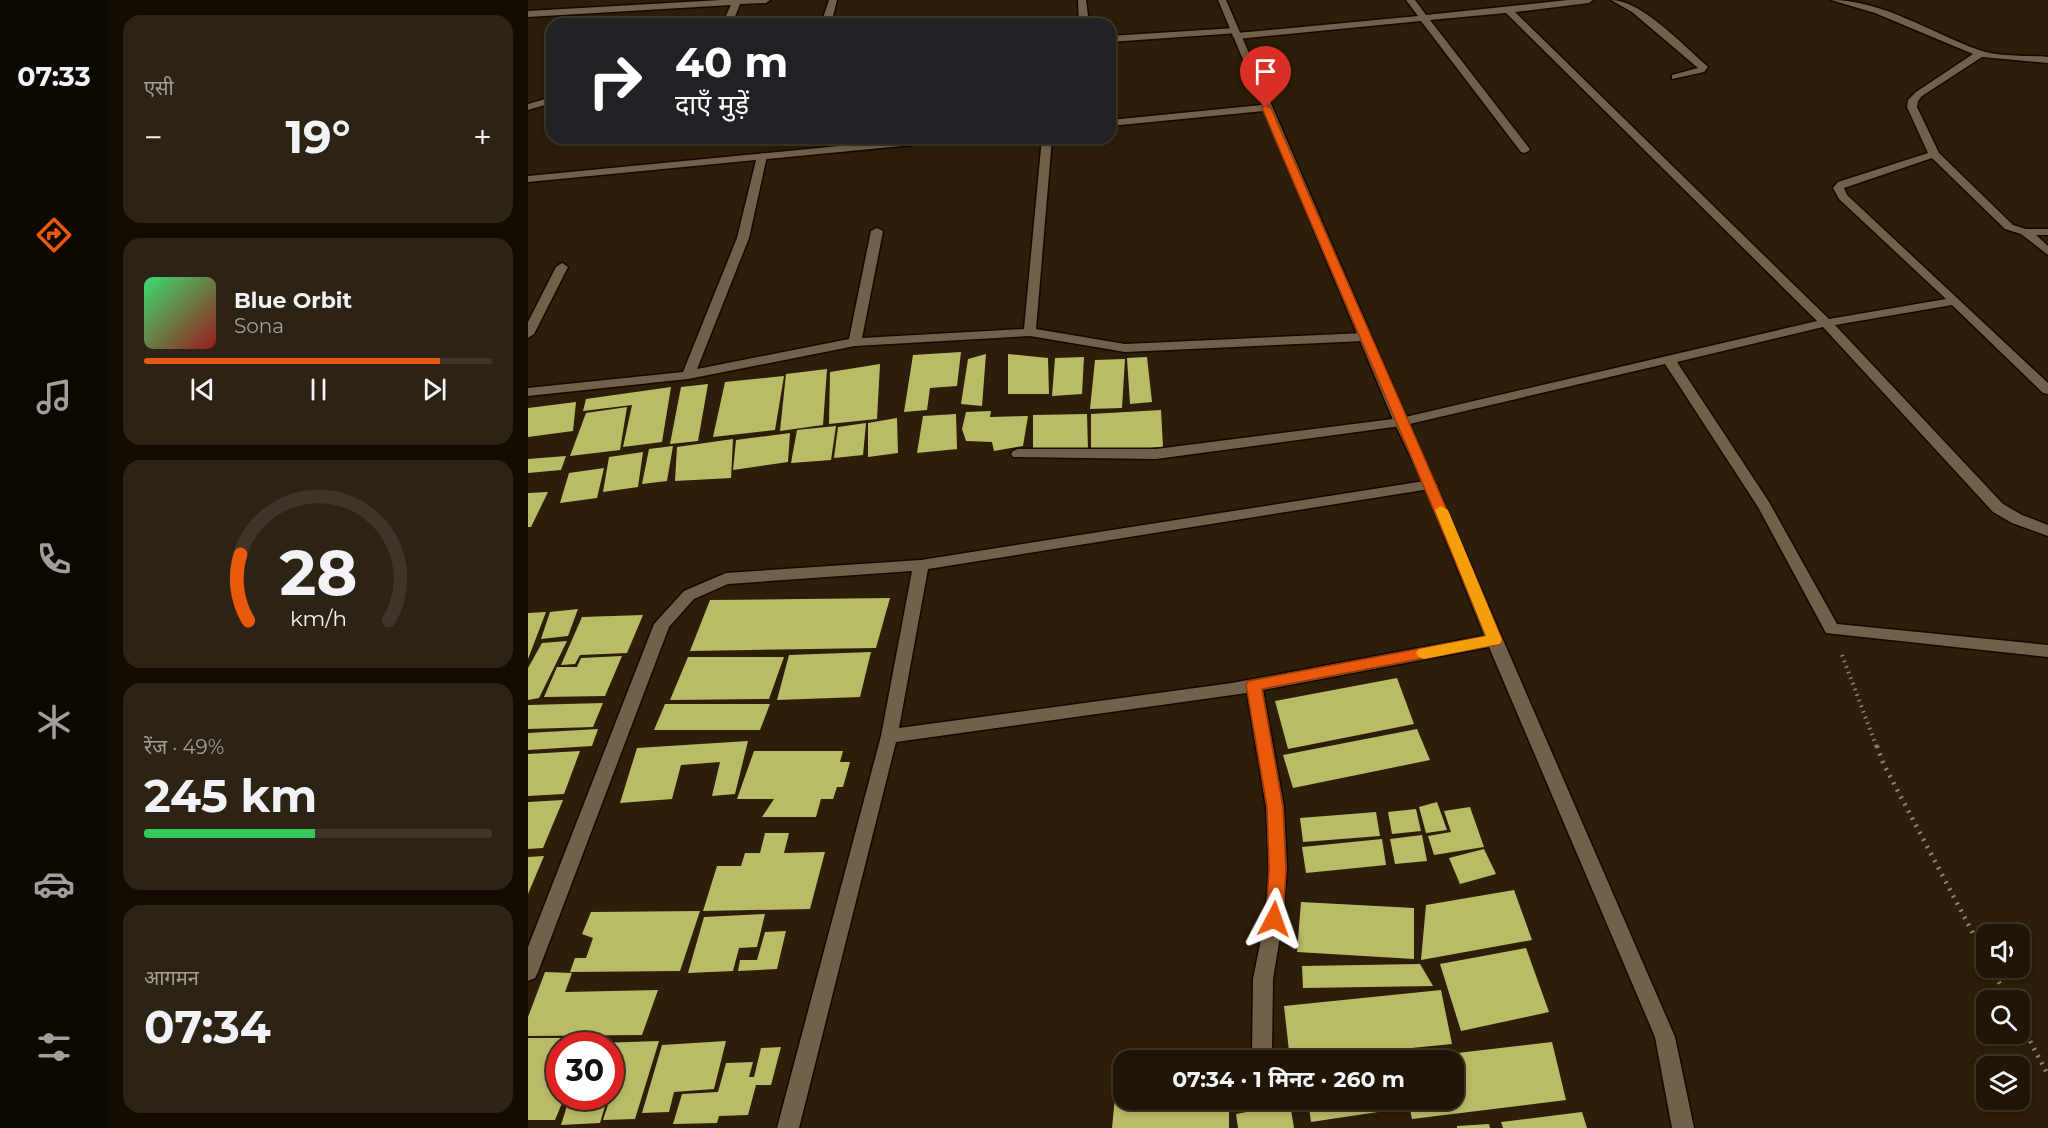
<!DOCTYPE html>
<html lang="hi">
<meta charset="utf-8">
<style>
:root{--surface:#211606;--page:#2d2314;--text:#f1f3f6;--muted:#a29f9b;--line:#3e3528;--accent:#ea580c}
body{margin:0;font-family:Montserrat,"Noto Sans Devanagari",sans-serif;background:var(--page);color:var(--text);height:100vh;display:flex;flex-direction:column;font-size:22px;white-space:nowrap}
*{box-sizing:border-box;margin:0}
p{font-size:20px;color:var(--muted)}
.icon{flex:none;width:33px;height:33px;fill:none;stroke:currentColor;stroke-width:2;stroke-linecap:round;stroke-linejoin:round}
.map{position:relative;flex:1;overflow:hidden}
.panel{display:flex;flex-direction:column;gap:15px;padding:15px;background:#120c03;width:420px}
.panel>*{flex:none}
.hud{position:absolute;left:18px;top:18px;width:570px;height:126px;border-radius:18px;box-shadow:0 3px 9px #0003,0 0 0 2px var(--line);background:#202124;color:#fff;overflow:hidden}
.buttons{position:absolute;left:1448px;top:924px;display:grid;gap:12px}
.buttons a{display:grid;place-items:center;width:54px;height:54px;border-radius:12px;background:var(--surface);box-shadow:0 3px 9px #0003,0 0 0 2px var(--line);font-size:30px}
.speed{position:absolute;left:18px;top:1032px;display:flex;gap:12px;font-size:30px;font-weight:700;text-align:center}
.speed>*{display:grid;place-content:center;width:78px;height:78px;border-radius:50%;background:var(--surface);box-shadow:0 3px 9px #0003,0 0 0 2px var(--line);line-height:1}
.speed .limit{border:9px solid #d22;background:#fff;color:#111}
.pin{position:absolute;display:grid;place-items:center;width:51px;height:51px;color:#fff;margin:-62px -26px;border-radius:50% 50% 50% 0;rotate:-45deg;box-shadow:0 0 6px #0007}
.pin .icon{rotate:45deg}
.me{position:absolute;width:66px;margin:-33px;rotate:4deg;stroke-linejoin:round;filter:drop-shadow(0 0 4px #0008)}
.turn{display:flex;align-items:center;gap:21px;height:126px;padding:0 30px;font-size:27px}
.turn .icon{width:78px;height:78px;stroke-width:2.5}
.turn b{display:block;font-size:42px;line-height:51px}
.big{font-size:45px;font-weight:700;line-height:1.1}
.panel .widget{flex:1;display:flex;flex-direction:column;justify-content:center;gap:9px;min-width:0;padding:0 21px;border-radius:18px;background:var(--page)}
.panel .dial{align-items:center;gap:0}
.dial svg{height:156px;overflow:visible;fill:none;stroke:var(--line);stroke-width:7;stroke-linecap:round;text-anchor:middle}
.dial text{fill:var(--text);stroke:none}
.song{display:flex;align-items:center;gap:18px}
.cover{width:72px;height:72px;border-radius:9px;background:linear-gradient(135deg,hsl(140 70% 55%),hsl(0 70% 35%))}
.played{height:6px;border-radius:3px;background:linear-gradient(90deg,var(--accent) 85%,var(--line) 85%)}
.keys{display:flex;justify-content:space-around;direction:ltr}
.heat{display:flex;justify-content:space-between;align-items:center;font-size:33px;direction:ltr}
.charge{height:9px;border-radius:4px;background:linear-gradient(90deg,#34c759 49%,var(--line) 0)}
.trip{position:absolute;left:585px;top:1050px;width:351px;height:60px;border-radius:18px;background:var(--surface);box-shadow:0 3px 9px #0003,0 0 0 2px var(--line);font-weight:700;line-height:60px;text-align:center}
main{display:flex;flex:1;min-height:0}
.menu{display:flex;flex-direction:column;width:108px;justify-content:space-around;align-items:center;background:#0d0902;color:var(--muted)}
.menu .icon{width:42px;height:42px}
.menu .selected{color:var(--accent)}
.menu b{font-size:27px;color:var(--text)}
.map>svg:first-child{display:block}
.building{fill:#b9bc67}
.lines{fill:none;stroke-linecap:round;stroke-linejoin:round}
.minor-casing{stroke:#140800;stroke-width:3}
.tertiary-casing{stroke:#140800;stroke-width:3}
.path-far1{stroke:#8f8372;stroke-width:4;stroke-dasharray:1.5 4.5;stroke-linecap:butt}
.path{stroke:#8f8372;stroke-width:4.5;stroke-dasharray:2 6;stroke-linecap:butt}
.minor{fill:#71614a;fill-rule:evenodd}
.tertiary{fill:#71614a;fill-rule:evenodd}
.route{fill:#ea580c;stroke:#983908;stroke-width:1.5}
.slow{fill:#f59e0b}
</style>
<main>
<nav class="menu">
<b>07:33</b>
<svg class="icon selected" aria-label="directions" viewBox="0 0 24 24"><path d="M12 3l9 9-9 9-9-9zM9 14v-3h6M13 9l2 2-2 2"/></svg>
<svg class="icon" aria-label="music" viewBox="0 0 24 24"><path d="M9 18V5l10-2v13"/><circle cx="6" cy="18" r="3"/><circle cx="16" cy="16" r="3"/></svg>
<svg class="icon" aria-label="phone" viewBox="0 0 24 24"><path d="M5 4h4l2 5-3 2q2 4 5 5l2-3 5 2v4C11 20 4 13 5 4z"/></svg>
<svg class="icon" aria-label="climate" viewBox="0 0 24 24"><path d="M12 3v18M4 7l16 10M4 17L20 7"/></svg>
<svg class="icon" aria-label="car" viewBox="0 0 24 24"><path d="M5 17H2v-5l4-1 3-4h7l3 4 3 1v5h-3M9 17h6M6 11h13"/><circle cx="7" cy="17" r="2"/><circle cx="17" cy="17" r="2"/></svg>
<svg class="icon" aria-label="filters" viewBox="0 0 24 24"><path d="M4 7h16M4 17h16"/><circle cx="9" cy="7" r="2"/><circle cx="15" cy="17" r="2"/></svg>
</nav>
<section class="panel">
<div class="widget"><p>एसी</p>
<div class="heat"><a>−</a><b class="big">19°</b><a>+</a></div>
</div>
<div class="widget">
<div class="song"><i class="cover"></i><div><b>Blue Orbit</b><p>Sona</p></div></div>
<div class="played"></div>
<div class="keys"><svg class="icon" aria-label="previous" viewBox="0 0 24 24"><path d="M18 5L8 12l10 7zM5 5v14"/></svg><svg class="icon" aria-label="pause" viewBox="0 0 24 24"><path d="M8 5v14M16 5v14"/></svg><svg class="icon" aria-label="next" viewBox="0 0 24 24"><path d="M6 5l10 7-10 7zM19 5v14"/></svg></div>
</div>
<div class="widget dial"><svg viewBox="0 0 100 80">
<path d="M14 69A42 42 0 1 1 86 69"/>
<path d="M14 69A42 42 0 0 1 10 35" stroke="#ea580c"/>
<text x="50" y="56" font-size="32" font-weight="700">28</text>
<text x="50" y="72" font-size="11">km/h</text>
</svg></div>
<div class="widget"><p>रेंज · 49%</p><b class="big">245 km</b><div class="charge"></div></div>
<div class="widget"><p>आगमन</p><b class="big">07:34</b></div>
</section>
<div class="map">
<svg width="1520" height="1128" viewBox="0 0 1520 1128">
<rect width="100%" height="100%" fill="#2c1e08"/>
<g class="building">
<path d="M433 352 429 386 402 388 399 410 376 412 385 355Z"/>
<path d="M458 354 454 406 433 404 440 359Z"/>
<path d="M480 354 520 358 521 394H480Z"/>
<path d="M556 357 554 394 524 396 527 358Z"/>
<path d="M619 357 624 402 602 404 599 358Z"/>
<path d="M597 359 594 408 562 409 567 360Z"/>
<path d="M352 364 349 419 301 424 302 372Z"/>
<path d="M299 369 295 425 252 431 258 374Z"/>
<path d="M256 376 247 430 185 437 197 382Z"/>
<path d="M180 384 170 441 142 444 153 387Z"/>
<path d="M143 387 134 442 95 447 104 405 55 411 58 399Z"/>
<path d="M48 402 45 431 0 437V408Z"/>
<path d="M99 407 92 450 42 456 58 413Z"/>
<path d="M633 410 635 447 563 452V414Z"/>
<path d="M463 411 462 417 500 416 495 446 466 451 464 442 438 441 434 429 438 412Z"/>
<path d="M428 414 429 449 389 453 395 416Z"/>
<path d="M559 414 560 450H505V415Z"/>
<path d="M369 418 370 453 340 457V423Z"/>
<path d="M338 423 335 455 306 458 310 427Z"/>
<path d="M308 426 303 460 263 463 269 430Z"/>
<path d="M262 433 260 462 205 470 208 440Z"/>
<path d="M205 439 203 478 147 481 149 447Z"/>
<path d="M145 446 139 481 114 484 121 449Z"/>
<path d="M115 452 110 487 75 492 81 457Z"/>
<path d="M38 456 33 470 0 473V459Z"/>
<path d="M76 468 69 498 32 503 41 473Z"/>
<path d="M20 492 3 527H0V493Z"/>
<path d="M362 598 348 648 162 651 182 600Z"/>
<path d="M50 609 40 636 13 639 22 612Z"/>
<path d="M18 612 0 659V613Z"/>
<path d="M115 615 99 653 52 655 47 664 33 665 54 617Z"/>
<path d="M39 641 11 698 0 700V668L14 643Z"/>
<path d="M343 652 332 697 249 700 261 655Z"/>
<path d="M94 656 77 696 16 697 29 667H49L53 658Z"/>
<path d="M160 657H256L241 699 142 700Z"/>
<path d="M869 678 886 724 760 749 747 701Z"/>
<path d="M75 703 65 727 0 729V705Z"/>
<path d="M137 704H242L232 730H126Z"/>
<path d="M70 729 64 746 0 750V733Z"/>
<path d="M889 729 902 760 765 788 755 755Z"/>
<path d="M220 741 207 794 184 796 192 762 153 765 144 799 92 803 109 748Z"/>
<path d="M52 751 36 794 0 796V754Z"/>
<path d="M226 751H315L312 762H322L315 787H309L305 799H293L288 817H234L246 799H209Z"/>
<path d="M35 800 15 848 0 849V802Z"/>
<path d="M909 802 919 830 898 833 891 807Z"/>
<path d="M942 807 956 847 906 855 900 836 923 832 916 811Z"/>
<path d="M888 809 893 831 864 834 860 812Z"/>
<path d="M848 812 852 836 775 842 772 818Z"/>
<path d="M237 833H261L256 853 297 852 282 909 175 911 189 866H213L217 853H232Z"/>
<path d="M894 835 899 861 867 864 862 839Z"/>
<path d="M854 839 858 865 778 873 774 847Z"/>
<path d="M956 849 968 874 932 884 921 858Z"/>
<path d="M16 856 0 894V857Z"/>
<path d="M986 890 1004 940 893 960 898 905Z"/>
<path d="M773 902 886 908V959L769 952Z"/>
<path d="M172 911 152 971 42 972 47 958H58L65 938 54 934 63 912Z"/>
<path d="M237 914 229 947 211 948 205 971 160 973 176 917Z"/>
<path d="M258 931 249 969 210 971 212 960H229L237 932Z"/>
<path d="M998 948 1021 1012 933 1031 912 964Z"/>
<path d="M892 964 905 986 775 988 774 966Z"/>
<path d="M17 972 44 973 37 992 130 990 114 1035 0 1036V1017Z"/>
<path d="M913 990 924 1044 762 1060 756 1006Z"/>
<path d="M0 1038H60L57 1046H32V1096H37L27 1120H0Z"/>
<path d="M131 1041 107 1119 75 1120 88 1080H82V1046H71L72 1043Z"/>
<path d="M198 1041 186 1089 146 1092 141 1112 114 1113 134 1045Z"/>
<path d="M1024 1042 1038 1100 884 1119 880 1100H926V1060L878 1059Z"/>
<path d="M253 1047 243 1085H228L220 1115 191 1116 189 1123 145 1124 154 1094 190 1092 198 1063 225 1062 221 1077H226L233 1048Z"/>
<path d="M42 1096H80L72 1123 33 1125Z"/>
<path d="M587 1097H596V1100H701V1128H584Z"/>
<path d="M707 1100H745L709 1109Z"/>
<path d="M780 1100H868L870 1109 783 1122Z"/>
<path d="M762 1104 766 1128H710L708 1114Z"/>
<path d="M1054 1112 1059 1128H975L973 1122Z"/>
<path d="M961 1124 962 1128H929V1126Z"/>
</g>
<g class="lines">
<defs>
<g id="minor">
<path d="M193 0H242L238 3 212 4 204 24H194L203 5 0 17V11Z"/>
<path d="M301 0H309L303 24H293Z"/>
<path d="M550 0H558L561 24H551Z"/>
<path d="M878 0H887L898 15 1040 0H1065L1061 3 987 12 1301 319 1418 299 1311 199 1305 188 1310 182 1400 153 1379 107 1380 100 1388 92 1445 54 1347 13 1303 0C1355 0 1403 33 1451 50 1469 57 1500 55 1520 57V63L1454 57 1394 96 1390 101 1389 107 1411 153 1485 225 1498 229H1520V235H1508L1520 246V255L1493 234 1477 229 1404 158 1316 188 1319 195 1520 383V394L1515 393 1424 305 1307 325 1475 504 1494 515 1520 525V536L1484 523 1465 512 1295 327 1149 362 1241 502 1309 624 1520 645V657L1298 633 1230 507 1137 364 873 426 628 459 485 457 483 454 485 451 490 449H628L873 418 1289 321 978 13 902 20 1001 148 1002 150 997 153 993 152 893 21 709 39 704 36 709 33 890 16Z"/>
<path d="M1083 0C1113 0 1155 45 1178 65L1180 67 1176 72 1144 79V75L1170 68 1104 12Z"/>
<path d="M707 28 710 29V33L582 42V36Z"/>
<path d="M24 97V103L0 110V104Z"/>
<path d="M514 138H524L508 329 597 344 836 333 842 337 836 341 597 352 502 336 327 346 160 379 0 396V388L155 372 209 238 229 156 234 153 239 156 221 238 169 369 321 339 343 231 349 228 355 231 334 338 496 329Z"/>
<path d="M34 263 40 267 6 334 0 338V322L28 267Z"/>
<path d="M903 480 910 485 908 488 400 569 371 728 704 683 966 634 972 636 974 640 972 644 966 646 735 690 756 807 759 869 755 919 745 979 744 1053 741 1060H727L724 1053 725 979 737 919 741 869 738 807 719 693 368 742 271 1128H249L353 736 384 571 200 584 166 599 141 627 10 972 7 978 0 981V947L126 624 156 591 198 573 393 560Z"/>
</g>
<g id="tertiary">
<path d="M690 0H698L1147 1037 1166 1128H1144L1127 1037 958 640 896 485 866 422 736 111 582 126V120L734 105Z"/>
<path d="M394 138H431L426 141 0 182V176Z"/>
</g>
</defs>
<use href="#minor" class="minor-casing"/>
<use href="#tertiary" class="tertiary-casing"/>
<path class="path-far1" d="M1314 655 1349 748"/>
<g class="path">
<path d="M1349 746 1355 763 1458 958"/>
<path d="M1463 968 1481 1000"/>
<path d="M1491 1020 1520 1075"/>
</g>
<use href="#minor" class="minor"/>
<use href="#tertiary" class="tertiary"/>
</g>
<path class="route" d="M738 105 743 108C820 285 900 461 974 640L972 644 966 645 734 689 755 807 758 869 755 919 752 925 746 927 740 925 738 919 741 869 739 807 718 685 720 681 958 636C886 459 808 284 734 108Z"/>
<path class="slow" d="M913 506 920 510 974 640 972 644 966 645 896 659 891 657 888 653 891 649 958 636 907 510Z"/>
</svg>
<div class="buttons">
<a><svg class="icon" aria-label="sound" viewBox="0 0 24 24"><path d="M4 9h4l5-4v14l-5-4H4zM17 9q2 3 0 6"/></svg></a>
<a><svg class="icon" aria-label="search" viewBox="0 0 24 24"><circle cx="10" cy="10" r="6"/><path d="M15 15l6 6"/></svg></a>
<a><svg class="icon" aria-label="layers" viewBox="0 0 24 24"><path d="M12 4l9 5-9 5-9-5zM3 14l9 5 9-5"/></svg></a>
</div>
<div class="speed"><div class="limit">30</div></div>
<div class="pin" style="left:738px;top:108px;background:#d93025"><svg class="icon" aria-label="arrive" viewBox="0 0 24 24"><path d="M6 21V4h12l-3 4 3 4H6"/></svg></div>
<svg class="me" style="left:746px;top:919px" viewBox="-20 -20 40 40"><path d="M0-17L14 15 0 8-14 15z" fill="#ea580c" stroke="#fff" stroke-width="4"/></svg>
<div class="trip">07:34 · 1 मिनट · 260 m</div>
<div class="hud">
<div class="turn"><svg class="icon" aria-label="right" viewBox="0 0 24 24"><path d="M7 20v-9h11M14 6l5 5-5 5"/></svg><div><b>40 m</b>दाएँ मुड़ें</div></div>
</div>
</div>
</main>
